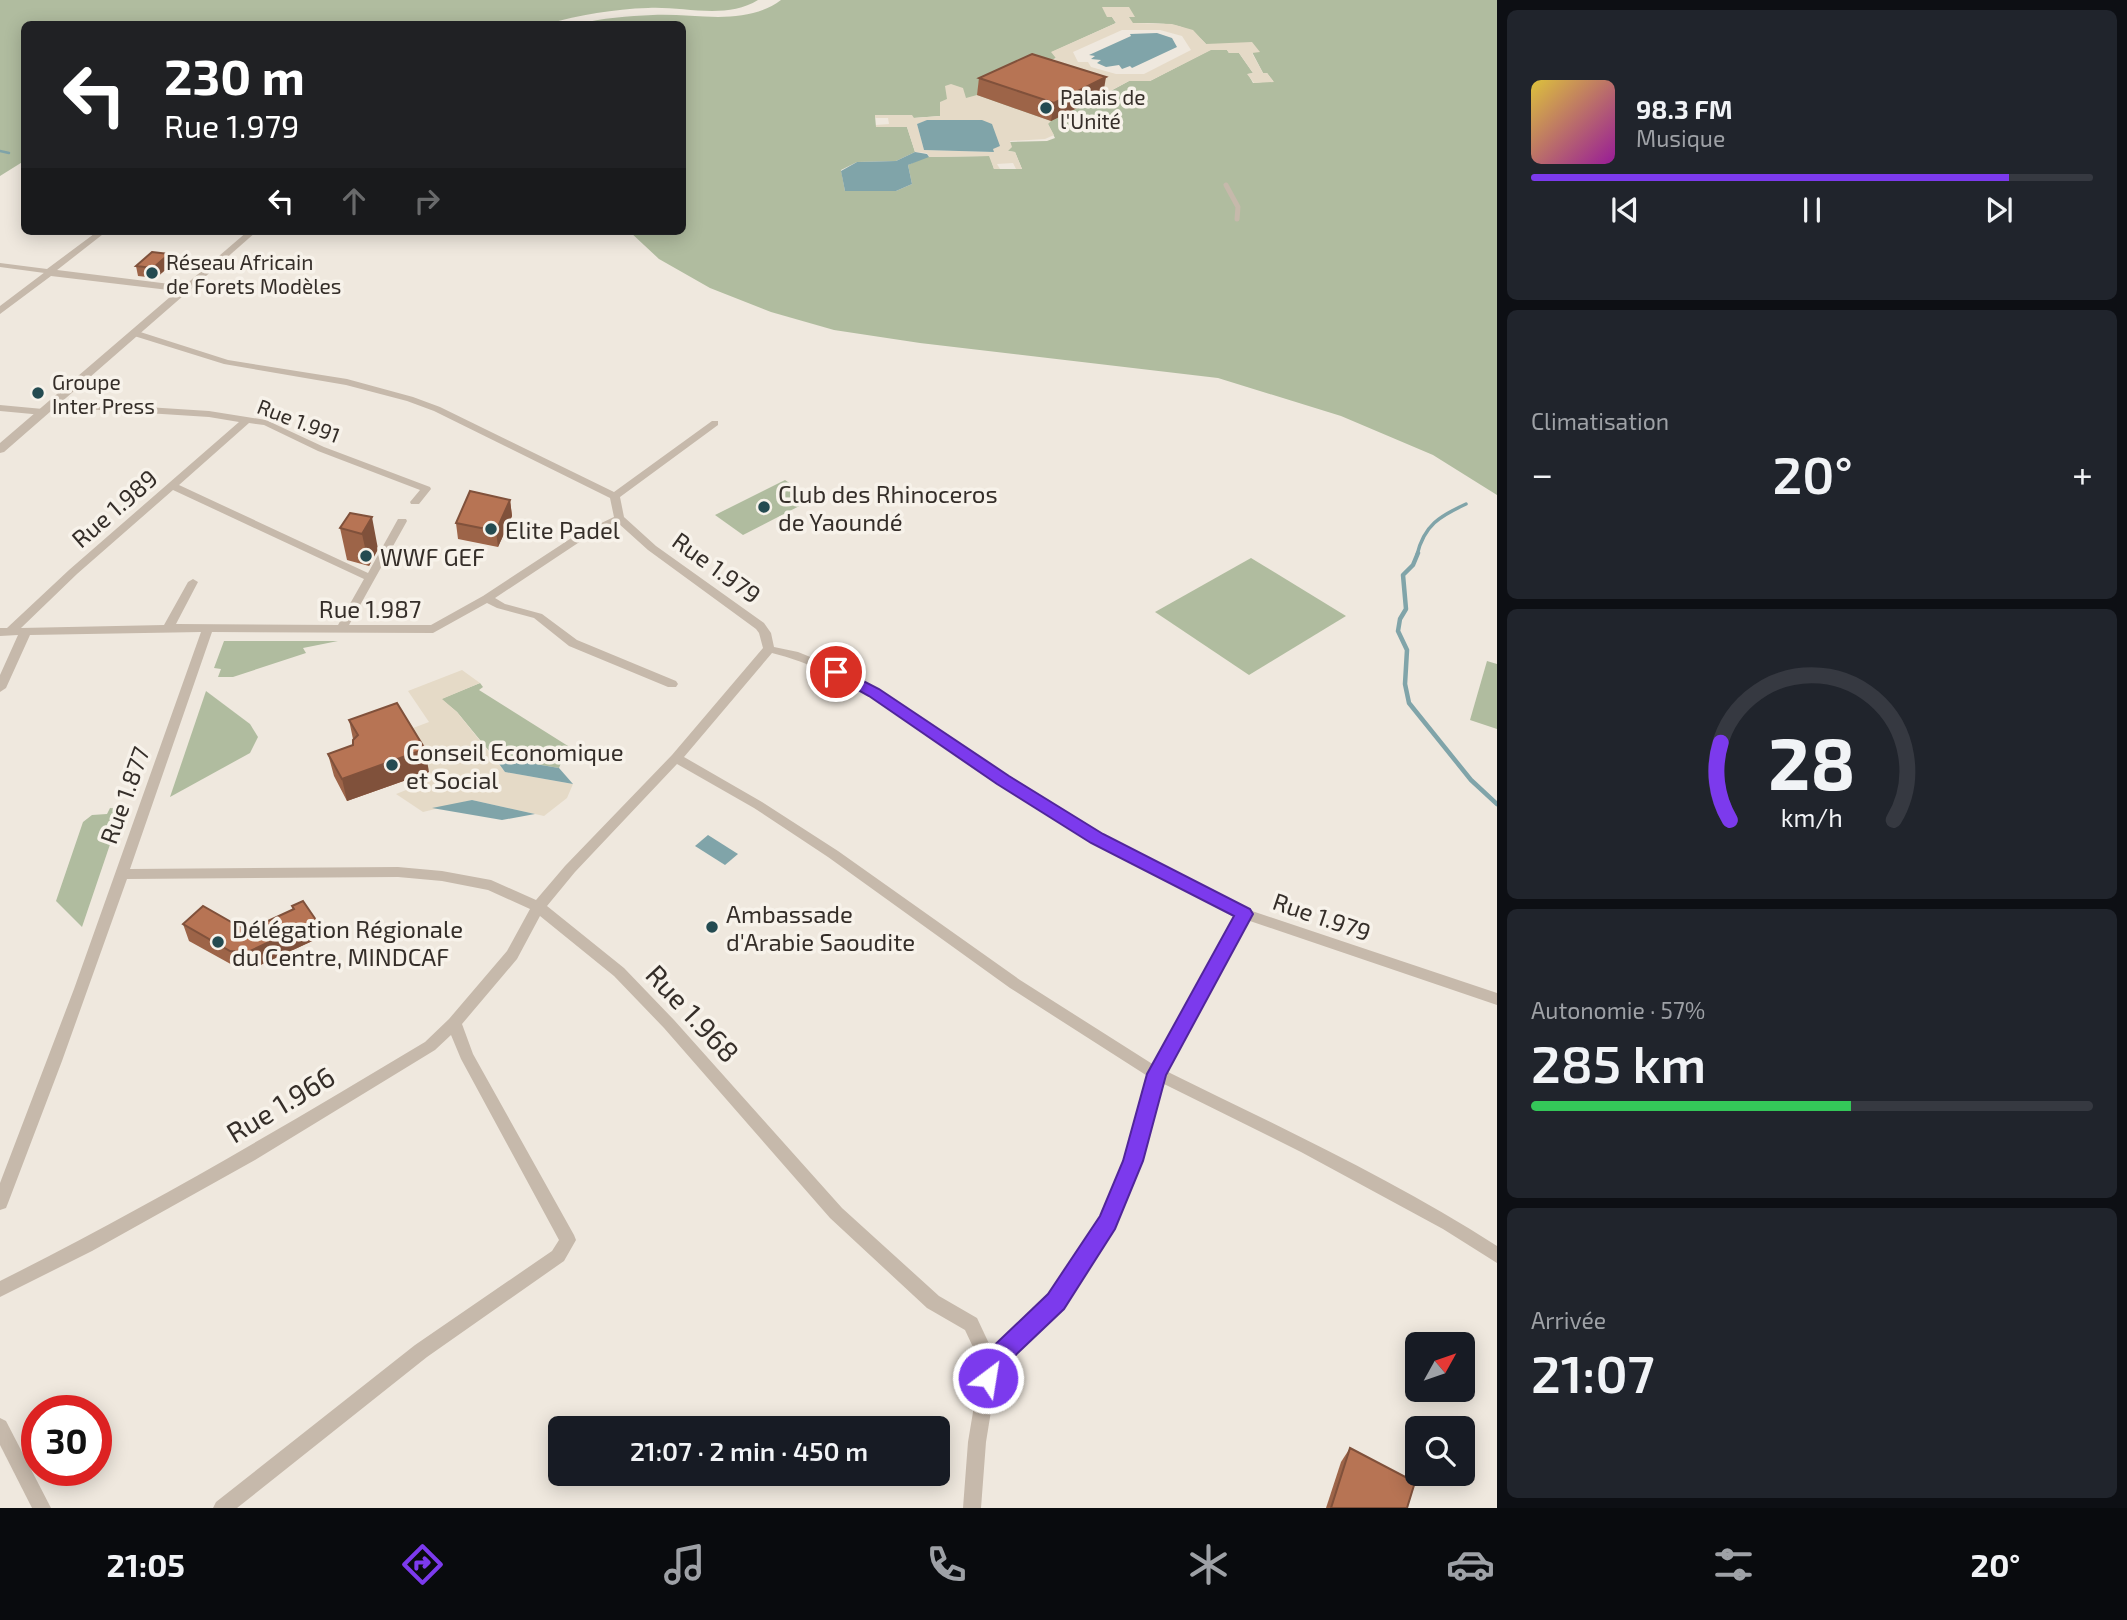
<!DOCTYPE html>
<html lang="fr">
<meta charset="utf-8">
<style>
:root{--surface:#171b24;--page:#20242c;--text:#f1f3f6;--muted:#9ea1a6;--line:#363941;--accent:#7c3aed}
body{margin:0;font-family:"Exo 2",sans-serif;background:var(--page);color:var(--text);height:100vh;display:flex;flex-direction:column;font-size:26px;white-space:nowrap}
*{box-sizing:border-box;margin:0}
p{font-size:23px;color:var(--muted)}
.icon{flex:none;width:38px;height:38px;fill:none;stroke:currentColor;stroke-width:2;stroke-linecap:round;stroke-linejoin:round}
.map{position:relative;flex:1;overflow:hidden}
.side{display:flex;flex-direction:column;gap:10px;padding:10px;background:#0d0f14;width:630px}
.side>*{flex:none}
.hud{position:absolute;left:21px;top:21px;width:665px;height:214px;border-radius:10px;box-shadow:0 4px 18px #0003;background:#202124;color:#fff;overflow:hidden}
.needle{width:46px;rotate:50deg}
.controls{position:absolute;left:1405px;top:1332px;display:grid;gap:14px}
.controls a{display:grid;place-items:center;width:70px;height:70px;border-radius:10px;background:var(--surface);box-shadow:0 4px 18px #0003;font-size:35px}
.speed{position:absolute;left:21px;top:1395px;display:flex;gap:14px;font-size:35px;font-weight:700;text-align:center}
.speed>*{display:grid;place-content:center;width:91px;height:91px;border-radius:50%;background:var(--surface);box-shadow:0 4px 18px #0003;line-height:1}
.speed .limit{border:10px solid #d22;background:#fff;color:#111}
.pin{position:absolute;display:grid;place-items:center;width:60px;height:60px;color:#fff;margin:-30px;border:4px solid #fff;border-radius:50%;box-shadow:0 2px 7px #0007}
.me{position:absolute;width:77px;margin:-38px;rotate:31deg;stroke-linejoin:round;filter:drop-shadow(0 0 5px #0008)}
.turn{display:flex;align-items:center;gap:24px;height:147px;padding:0 28px;font-size:32px}
.turn .icon{width:91px;height:91px;stroke-width:2.5}
.turn b{display:block;font-size:49px;line-height:60px}
.lanes{display:flex;align-items:center;height:66px;padding:0 28px;background:#0003;justify-content:center;gap:35px;direction:ltr}
.lanes .off{opacity:.35}
.big{font-size:52px;font-weight:600;line-height:1.1}
.side .card{flex:1;display:flex;flex-direction:column;justify-content:center;gap:10px;min-width:0;padding:0 24px;border-radius:10px;background:var(--page)}
.side .dial{align-items:center;gap:0}
.dial svg{height:182px;overflow:visible;fill:none;stroke:var(--line);stroke-width:7;stroke-linecap:round;text-anchor:middle}
.dial text{fill:var(--text);stroke:none}
.song{display:flex;align-items:center;gap:21px}
.cover{width:84px;height:84px;border-radius:10px;background:linear-gradient(135deg,hsl(50 70% 55%),hsl(300 70% 35%))}
.played{height:7px;border-radius:4px;background:linear-gradient(90deg,var(--accent) 85%,var(--line) 85%)}
.keys{display:flex;justify-content:space-around;direction:ltr}
.heat{display:flex;justify-content:space-between;align-items:center;font-size:38px;direction:ltr}
.charge{height:10px;border-radius:5px;background:linear-gradient(90deg,#34c759 57%,var(--line) 0)}
.trip{position:absolute;left:548px;top:1416px;width:402px;height:70px;border-radius:10px;background:var(--surface);box-shadow:0 4px 18px #0003;font-weight:600;line-height:70px;text-align:center}
.tabs{display:flex;height:112px;justify-content:space-around;align-items:center;background:#090b0e;color:var(--muted)}
.tabs .icon{width:49px;height:49px}
.tabs .on{color:var(--accent)}
.tabs b{font-size:32px;color:var(--text)}
main{display:flex;flex:1;min-height:0}
.map>svg:first-child{display:block}
.green{fill:#b0bc9f;fill-rule:evenodd}
.plaza{fill:#e5dac7;fill-rule:evenodd}
.water{fill:#80a4a9}
.lines{fill:none;stroke-linecap:round;stroke-linejoin:round}
.stream-far2{stroke:#80a4a9;stroke-width:2.5}
.stream-far1{stroke:#80a4a9;stroke-width:3.5}
.stream{stroke:#80a4a9;stroke-width:4.5}
.pedestrian{stroke:#c6b9ab;stroke-width:5}
.minor{fill:#c6b9ab;fill-rule:evenodd}
.tertiary{fill:#c6b9ab;fill-rule:evenodd}
.wall{fill:#9d6448}
.shaded-wall{fill:#80513b}
.building{fill:#b77454;stroke:#80513b;stroke-width:2}
.route{fill:#7c3aed;stroke:#51269a;stroke-width:2}
.poi-dot{fill:#244b51;stroke:#f7f2ea;stroke-width:2.5}
.labels{text-anchor:middle;dominant-baseline:central;stroke-width:7;stroke-linejoin:round;paint-order:stroke}
.far-poi-label{font-size:21px;fill:#352e29;stroke:#f7f2ea;text-anchor:start}
.far-street-label{font-size:21px;fill:#352e29;stroke:#f7f2ea}
.poi-label{font-size:24px;fill:#352e29;stroke:#f7f2ea;text-anchor:start}
.street-label{font-size:24px;fill:#352e29;stroke:#f7f2ea}
.near-street-label{font-size:28px;fill:#352e29;stroke:#f7f2ea}
</style>
<main>
<div class="map">
<svg width="1497" height="1508" viewBox="0 0 1497 1508">
<rect width="100%" height="100%" fill="#efe8de"/>
<g class="green">
<path d="M0 0H758C726 20 683 6 648 8 613 9 580 15 547 24H24V161L0 176Z"/>
<path d="M781 0H1497V495L1433 455 1341 416 1218 378 920 343 834 330 771 312 710 288 659 259 629 231H682V24H578C602 18 628 16 653 15 696 13 745 27 781 0ZM1128 16 1132 23C1164 24 1184 20 1206 44H1222L1259 52H1252L1263 73H1267L1273 81 1253 83 1248 74 1253 73 1239 53H1229L1227 50H1210L1150 81H1129L1103 95 1031 70 1056 58 1052 52 1116 23 1112 17 1135 16ZM971 98 1048 124 1055 138 1047 141 1010 142 1008 151 1015 152 1022 169H994L990 156 925 157 908 165 912 184 896 191H845L841 170 857 162 896 161 915 152 907 127H876L875 116 913 118 940 116 943 114 947 99Z"/>
<path d="M785 480 813 499 743 535 715 515Z"/>
<path d="M1251 558 1346 616 1249 675 1155 612Z"/>
<path d="M224 641H338L303 648 306 653 233 677H218L221 669 214 668Z"/>
<path d="M1487 661 1497 664V729L1470 720Z"/>
<path d="M480 683 483 687 479 690 568 746 559 768 494 757 457 712 441 699Z"/>
<path d="M206 691 250 724 258 737 250 753 170 797Z"/>
<path d="M110 808 122 809 82 927 56 901 83 822 92 815 107 814Z"/>
</g>
<g class="plaza">
<path d="M1102 7H1129L1135 17H1129L1133 23 1172 24 1193 30 1206 44 1252 42 1260 52 1252 53 1263 73H1267L1274 82 1254 83 1247 74 1253 73 1239 53H1229L1227 50H1211L1150 81H1129L1103 95 1030 71 1056 58 1051 52 1116 23 1112 17H1107ZM1122 30H1160L1182 36 1191 50 1144 74H1116L1091 67 1088 62H1078L1073 52Z"/>
<path d="M951 84 963 88 966 98 977 95 1051 121 1048 124 1054 135 1045 139 1010 141 1012 147 1008 151 1015 152 1022 169H1016L1013 163 997 164 1000 169H994L989 156 929 157 927 153 915 152 907 127H876V125L889 124 888 118H875V115H912L914 118 940 116V102L947 99 945 86ZM928 120 993 152 924 150 917 124Z"/>
<path d="M462 670 480 683 442 699 457 712 505 772 573 784 567 798 544 816 472 800 423 812 396 794 434 779 405 731 429 722 408 691Z"/>
</g>
<g class="water">
<path d="M1157 33 1172 38 1177 47 1132 68 1130 66 1122 69 1119 65 1106 67 1097 63 1101 60 1091 59 1095 56 1089 55 1131 36 1130 34Z"/>
<path d="M927 120H982L992 124 1000 146 993 149 994 152 924 150 917 124Z"/>
<path d="M915 152 927 154 929 157 908 165 912 184 896 191H845L841 171 857 162 896 161Z"/>
<path d="M494 757 559 768 573 784 505 772Z"/>
<path d="M472 800 535 814 502 820 432 808Z"/>
<path d="M708 835 738 854 725 865 695 846Z"/>
</g>
<g class="lines">
<path class="stream-far2" d="M0 151 9 153"/>
<path class="stream-far1" d="M1417 555C1424 525 1440 516 1466 504"/>
<path class="stream" d="M1418 553 1413 565 1403 575 1406 609 1400 619 1398 631 1407 650 1405 684 1409 703 1471 780 1497 804"/>
<path class="pedestrian" d="M1226 185 1238 207 1237 219"/>
<g class="minor">
<path d="M98 231H107L52 274 0 267V263L47 269Z"/>
<path d="M248 231H257L189 291H183V287Z"/>
<path d="M134 330 228 360 347 379 413 397 440 407 614 492 712 421H718V425L620 497 624 517 656 546 764 623 771 633 774 647 798 652 840 669 878 690 1007 777 1102 835 1249 910 1497 993V1005L1247 920 1166 1071C1278 1126 1392 1179 1497 1246V1263L1443 1229 1301 1152 1162 1083 1141 1161 1114 1227 1062 1307 998 1368 986 1442 981 1508H963L968 1442 981 1364 965 1330 927 1308 830 1218 664 1028 614 976 540 916 517 959 462 1024 473 1054 574 1235 576 1240 564 1261 427 1357 237 1508H213L216 1502 415 1345 552 1251 559 1240 461 1059 451 1035 435 1050 255 1160 92 1251 0 1297V1281C146 1208 285 1126 425 1042L449 1019 507 951 530 909 488 890 442 881 398 877 127 879 62 1061 8 1203 6 1208 0 1210V1183L74 989 201 632 30 635 6 688 0 692V675L18 635 0 636V628H7L69 570 239 422 209 417 53 407 48 404 53 401 209 411 266 420 324 447 430 487 431 489 419 504H411L410 502 420 490 318 451 264 425 249 423 179 485 368 573 398 519H406L407 521 349 625H431L483 596 576 535 614 517 610 498 434 411 407 401 346 385 224 364 131 335V331ZM173 490 364 579 338 625 176 624 198 582 193 579 188 582 164 625 21 628 77 574ZM618 523 648 550 756 629 759 633 763 648 672 755 565 866 536 900 491 880 442 871 398 867 130 869 212 632 433 633 487 603 497 608 534 618 569 646 668 687H676L678 684 676 681 577 640 542 614 505 604 495 598 584 539ZM772 653C857 674 926 736 998 783 1074 833 1155 874 1236 916L1154 1065 1020 980 838 851 762 802 684 757ZM677 764 754 808 828 857 1010 988 1149 1077 1125 1161 1102 1218 1050 1295 992 1350 977 1318 939 1296 842 1208 674 1020 624 968 547 906 575 872Z"/>
<path d="M0 405 43 409 48 412 43 415 0 411Z"/>
<path d="M0 1418 6 1421 51 1508H32L0 1445Z"/>
</g>
<path class="tertiary" d="M49 269 186 286 191 289 4 452 0 453V443L177 291 51 276 0 314V306Z"/>
</g>
<g class="wall">
<path d="M979 78 1103 95 1051 121 977 95Z"/>
<path d="M169 254 172 264 156 278 138 276 136 266Z"/>
<path d="M510 500 512 516 498 547 458 539 456 523Z"/>
<path d="M350 513 378 549 369 566 347 560 340 528Z"/>
<path d="M349 720 429 772 347 801 334 776 328 754 353 745V739Z"/>
<path d="M292 906 321 937 254 968 236 967 189 941 183 924 255 927 293 910Z"/>
<path d="M1350 1448 1407 1508H1326L1341 1462Z"/>
</g>
<g class="shaded-wall">
<path d="M1106 77 1103 95 1051 121 1054 103Z"/>
<path d="M169 254 172 264 156 278 153 268Z"/>
<path d="M510 500 512 516 498 547 496 531Z"/>
<path d="M372 517 378 549 369 566 362 534Z"/>
<path d="M425 749 429 772 347 801 342 779Z"/>
<path d="M316 920 321 937 254 968 248 952Z"/>
</g>
<g class="building">
<path d="M1032 54 1106 77 1054 103 979 78Z"/>
<path d="M152 252 169 254 153 268 136 266Z"/>
<path d="M470 491 510 500 496 531 456 523Z"/>
<path d="M350 513 372 517 362 534 340 528Z"/>
<path d="M397 703 425 749 342 779 328 754 353 745V740L358 735 349 720Z"/>
<path d="M303 901 316 920 248 952 230 951 183 924 203 906 240 927H255L294 909 292 906Z"/>
<path d="M1350 1448 1415 1482 1407 1508H1331Z"/>
</g>
<path class="route" d="M836 667 879 689 1009 776 1103 834 1250 909 1253 914 1166 1075 1143 1161 1115 1229 1064 1309 1001 1369 996 1386 988 1389 980 1386 977 1378 983 1356 1048 1294 1100 1216 1123 1161 1147 1074 1234 916 1091 843 997 784 869 696 831 675 829 672 831 668Z"/>
<g class="poi-dot">
<circle cx="1046" cy="108" r="7"/>
<circle cx="152" cy="273" r="7"/>
<circle cx="38" cy="393" r="7"/>
<circle cx="764" cy="507" r="7"/>
<circle cx="491" cy="529" r="7"/>
<circle cx="366" cy="556" r="7"/>
<circle cx="392" cy="765" r="7"/>
<circle cx="712" cy="927" r="7"/>
<circle cx="218" cy="942" r="7"/>
</g>
<g class="labels">
<g class="far-poi-label">
<text x="1060" y="96">Palais de<tspan x="1060" dy="24">l'Unité</tspan></text>
<text x="166" y="261">Réseau Africain<tspan x="166" dy="24">de Forets Modèles</tspan></text>
<text x="52" y="381">Groupe<tspan x="52" dy="24">Inter Press</tspan></text>
</g>
<g class="far-street-label">
<text transform="translate(299 420) rotate(21)">Rue 1.991</text>
</g>
<g class="poi-label">
<text x="778" y="493">Club des Rhinoceros<tspan x="778" dy="28">de Yaoundé</tspan></text>
<text x="505" y="529">Elite Padel</text>
<text x="380" y="556">WWF GEF</text>
<text x="406" y="751">Conseil Economique<tspan x="406" dy="28">et Social</tspan></text>
<text x="726" y="913">Ambassade<tspan x="726" dy="28">d'Arabie Saoudite</tspan></text>
<text x="232" y="928">Délégation Régionale<tspan x="232" dy="28">du Centre, MINDCAF</tspan></text>
</g>
<g class="street-label">
<text transform="translate(114 508) rotate(-41)">Rue 1.989</text>
<text transform="translate(717 567) rotate(36)">Rue 1.979</text>
<text x="370" y="608">Rue 1.987</text>
<text transform="translate(124 795) rotate(-70)">Rue 1.877</text>
<text transform="translate(1322 916) rotate(19)">Rue 1.979</text>
</g>
<g class="near-street-label">
<text transform="translate(693 1013) rotate(47)">Rue 1.968</text>
<text transform="translate(280 1104) rotate(-31)">Rue 1.966</text>
</g>
</g>
</svg>
<div class="controls">
<a><svg class="needle" viewBox="-14 -14 28 28"><path d="M0-13l5 13h-10z" fill="#e53935"/><path d="M0 13l5-13h-10z" fill="#9ea1a6"/></svg></a>
<a><svg class="icon" aria-label="search" viewBox="0 0 24 24"><circle cx="10" cy="10" r="6"/><path d="M15 15l6 6"/></svg></a>
</div>
<div class="speed"><div class="limit">30</div></div>
<div class="pin" style="left:836px;top:672px;background:#d93025"><svg class="icon" aria-label="arrive" viewBox="0 0 24 24"><path d="M6 21V4h12l-3 4 3 4H6"/></svg></div>
<svg class="me" style="left:988px;top:1378px" viewBox="-20 -20 40 40"><circle r="17" fill="#7c3aed" stroke="#fff" stroke-width="3"/><path d="M0-11L8 9 0 5-8 9z" fill="#fff"/></svg>
<div class="trip">21:07 · 2 min · 450 m</div>
<div class="hud">
<div class="turn"><svg class="icon" aria-label="left" viewBox="0 0 24 24"><path d="M17 20v-9H6M10 6l-5 5 5 5"/></svg><div><b>230 m</b>Rue 1.979</div></div>
<div class="lanes"><svg class="icon" aria-label="left" viewBox="0 0 24 24"><path d="M17 20v-9H6M10 6l-5 5 5 5"/></svg><svg class="icon off" aria-label="ahead" viewBox="0 0 24 24"><path d="M12 20V5M6 11l6-6 6 6"/></svg><svg class="icon off" aria-label="right" viewBox="0 0 24 24"><path d="M7 20v-9h11M14 6l5 5-5 5"/></svg></div>
</div>
</div>
<section class="side">
<div class="card">
<div class="song"><i class="cover"></i><div><b>98.3 FM</b><p>Musique</p></div></div>
<div class="played"></div>
<div class="keys"><svg class="icon" aria-label="previous" viewBox="0 0 24 24"><path d="M18 5L8 12l10 7zM5 5v14"/></svg><svg class="icon" aria-label="pause" viewBox="0 0 24 24"><path d="M8 5v14M16 5v14"/></svg><svg class="icon" aria-label="next" viewBox="0 0 24 24"><path d="M6 5l10 7-10 7zM19 5v14"/></svg></div>
</div>
<div class="card"><p>Climatisation</p>
<div class="heat"><a>−</a><b class="big">20°</b><a>+</a></div>
</div>
<div class="card dial"><svg viewBox="0 0 100 80">
<path d="M14 69A42 42 0 1 1 86 69"/>
<path d="M14 69A42 42 0 0 1 10 35" stroke="#7c3aed"/>
<text x="50" y="56" font-size="32" font-weight="700">28</text>
<text x="50" y="72" font-size="11">km/h</text>
</svg></div>
<div class="card"><p>Autonomie · 57%</p><b class="big">285 km</b><div class="charge"></div></div>
<div class="card"><p>Arrivée</p><b class="big">21:07</b></div>
</section>
</main>
<nav class="tabs">
<b>21:05</b>
<svg class="icon on" aria-label="directions" viewBox="0 0 24 24"><path d="M12 3l9 9-9 9-9-9zM9 14v-3h6M13 9l2 2-2 2"/></svg>
<svg class="icon" aria-label="music" viewBox="0 0 24 24"><path d="M9 18V5l10-2v13"/><circle cx="6" cy="18" r="3"/><circle cx="16" cy="16" r="3"/></svg>
<svg class="icon" aria-label="phone" viewBox="0 0 24 24"><path d="M5 4h4l2 5-3 2q2 4 5 5l2-3 5 2v4C11 20 4 13 5 4z"/></svg>
<svg class="icon" aria-label="climate" viewBox="0 0 24 24"><path d="M12 3v18M4 7l16 10M4 17L20 7"/></svg>
<svg class="icon" aria-label="car" viewBox="0 0 24 24"><path d="M5 17H2v-5l4-1 3-4h7l3 4 3 1v5h-3M9 17h6M6 11h13"/><circle cx="7" cy="17" r="2"/><circle cx="17" cy="17" r="2"/></svg>
<svg class="icon" aria-label="filters" viewBox="0 0 24 24"><path d="M4 7h16M4 17h16"/><circle cx="9" cy="7" r="2"/><circle cx="15" cy="17" r="2"/></svg>
<b>20°</b>
</nav>
